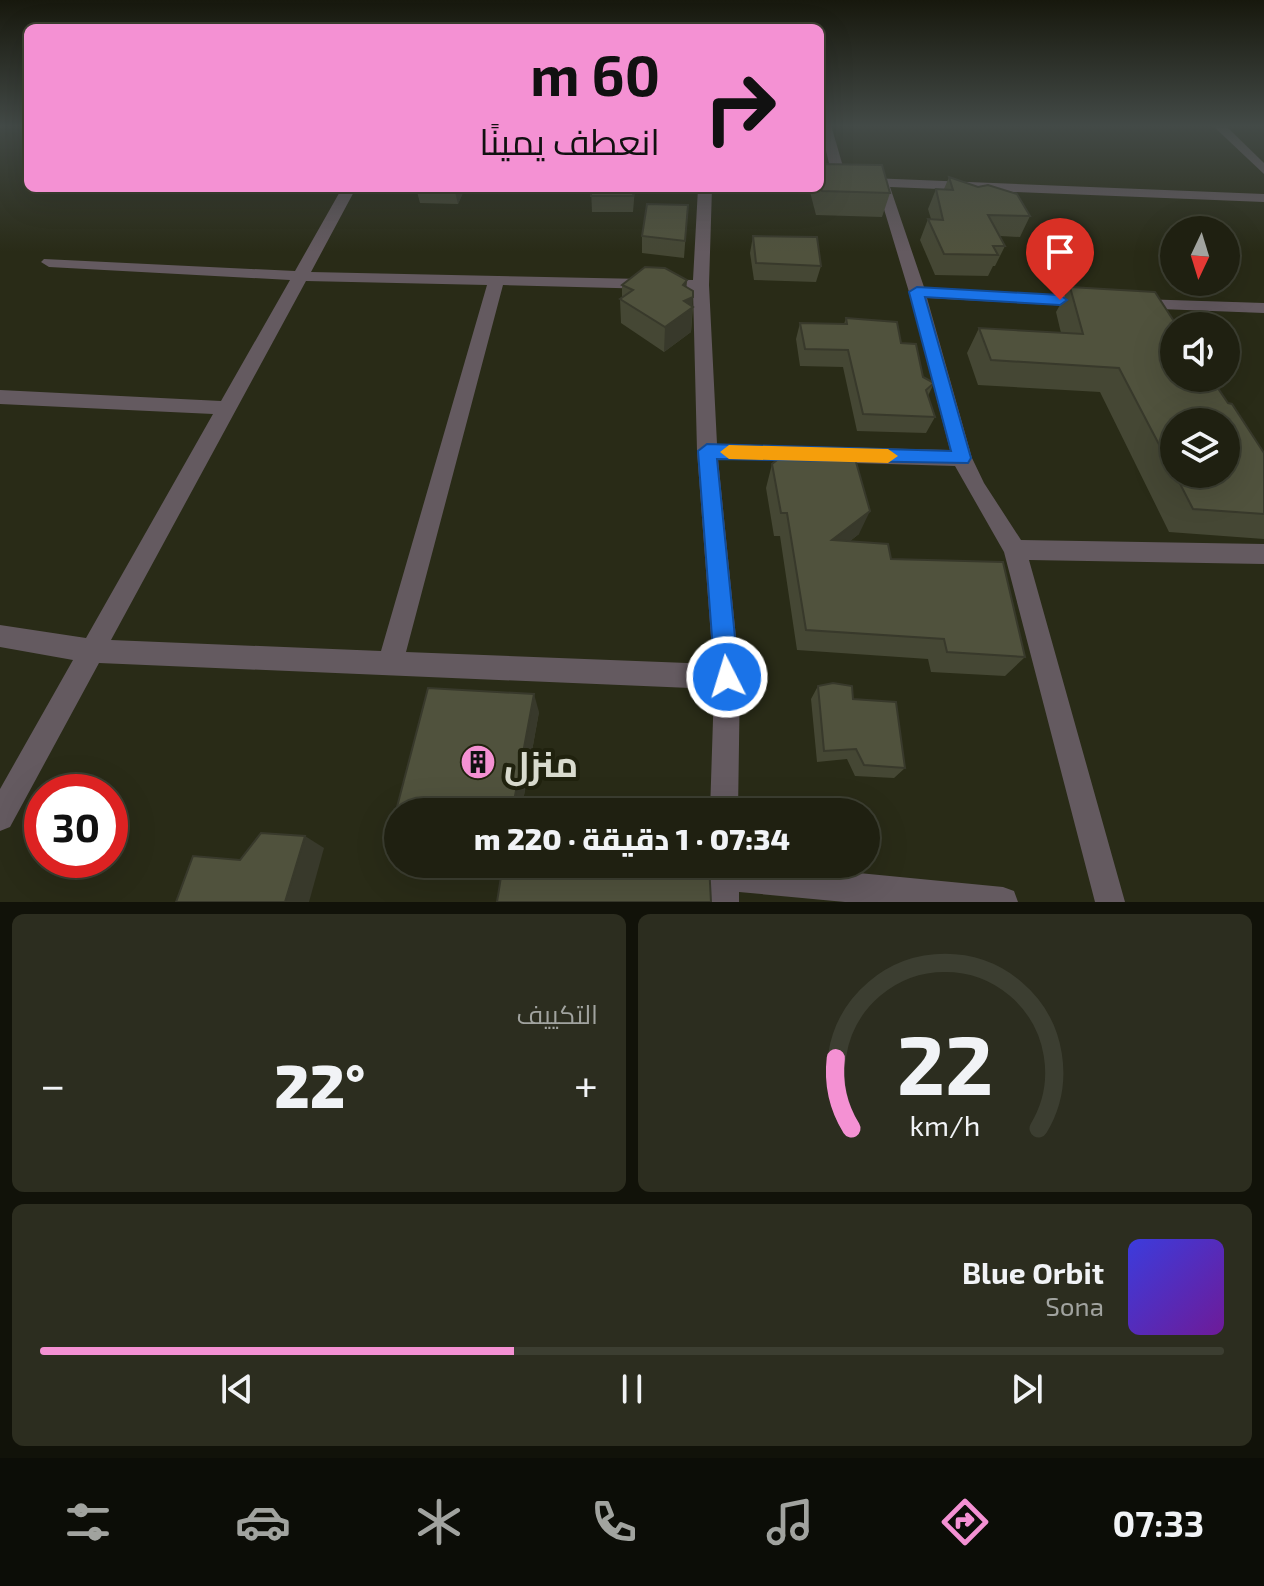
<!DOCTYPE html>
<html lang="ar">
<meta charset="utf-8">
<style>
:root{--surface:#1f2011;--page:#2c2d1f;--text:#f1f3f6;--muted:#a1a39f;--line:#3c3e31;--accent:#f491d3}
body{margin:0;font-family:"Exo 2",Cairo,sans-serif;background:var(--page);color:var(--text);direction:rtl;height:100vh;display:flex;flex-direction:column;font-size:30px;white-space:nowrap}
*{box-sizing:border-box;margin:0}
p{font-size:26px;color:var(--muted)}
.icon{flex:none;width:44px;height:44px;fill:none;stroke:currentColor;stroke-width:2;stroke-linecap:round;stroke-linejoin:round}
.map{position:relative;height:902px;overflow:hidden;direction:ltr}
.panel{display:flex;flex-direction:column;gap:12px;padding:12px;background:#111209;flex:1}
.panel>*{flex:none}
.banner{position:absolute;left:24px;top:24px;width:800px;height:168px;border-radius:12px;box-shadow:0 8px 32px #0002,0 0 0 2px var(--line);direction:rtl;background:#f491d3;color:#111;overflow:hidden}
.needle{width:52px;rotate:184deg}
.buttons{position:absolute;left:1160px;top:216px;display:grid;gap:16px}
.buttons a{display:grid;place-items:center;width:80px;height:80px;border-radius:50%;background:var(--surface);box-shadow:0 8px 32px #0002,0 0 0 2px var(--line);font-size:40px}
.speed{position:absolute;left:24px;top:774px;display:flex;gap:16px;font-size:40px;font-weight:700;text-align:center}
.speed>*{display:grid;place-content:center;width:104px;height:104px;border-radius:50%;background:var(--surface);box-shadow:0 8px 32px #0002,0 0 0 2px var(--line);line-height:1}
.speed .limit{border:12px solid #d22;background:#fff;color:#111}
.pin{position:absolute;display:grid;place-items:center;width:68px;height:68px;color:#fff;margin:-82px -34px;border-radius:50% 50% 50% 0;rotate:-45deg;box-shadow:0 0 8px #0007}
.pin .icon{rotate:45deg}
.me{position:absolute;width:88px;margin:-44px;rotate:355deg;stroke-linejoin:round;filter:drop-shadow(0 0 6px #0008)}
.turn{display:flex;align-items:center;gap:28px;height:168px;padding:0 32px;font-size:36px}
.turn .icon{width:104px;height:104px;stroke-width:2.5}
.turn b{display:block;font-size:56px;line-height:68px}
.big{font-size:60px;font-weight:800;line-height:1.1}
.panel .card{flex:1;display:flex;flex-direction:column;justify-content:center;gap:12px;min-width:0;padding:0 28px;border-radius:12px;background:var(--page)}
.panel .dial{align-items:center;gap:0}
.dial svg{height:208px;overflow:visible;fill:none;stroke:var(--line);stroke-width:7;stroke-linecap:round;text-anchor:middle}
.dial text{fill:var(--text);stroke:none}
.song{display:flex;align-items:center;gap:24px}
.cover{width:96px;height:96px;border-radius:12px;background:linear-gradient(135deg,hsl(240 70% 55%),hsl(280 70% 35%))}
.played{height:8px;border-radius:4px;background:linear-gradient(90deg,var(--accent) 40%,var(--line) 40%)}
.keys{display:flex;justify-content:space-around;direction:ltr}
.heat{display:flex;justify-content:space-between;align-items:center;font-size:44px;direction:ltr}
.panel .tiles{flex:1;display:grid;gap:12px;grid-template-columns:1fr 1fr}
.card:last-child{grid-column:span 2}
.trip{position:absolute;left:384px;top:798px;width:496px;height:80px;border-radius:40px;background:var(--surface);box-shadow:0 8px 32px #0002,0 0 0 2px var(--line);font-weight:800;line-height:80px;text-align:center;direction:rtl}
.tabs{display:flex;height:128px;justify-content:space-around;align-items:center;background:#0c0d07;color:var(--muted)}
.tabs .icon{width:56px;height:56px}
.tabs .active{color:var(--accent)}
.tabs b{font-size:36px;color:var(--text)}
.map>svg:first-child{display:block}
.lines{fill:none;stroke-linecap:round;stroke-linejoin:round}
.street{fill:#645a60;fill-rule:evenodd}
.wall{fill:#454734;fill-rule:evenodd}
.shaded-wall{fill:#38392b}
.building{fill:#50523d;stroke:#38392b;stroke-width:2}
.route{fill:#1a73e8;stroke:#114b97;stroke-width:2}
.slow{fill:#f59e0b}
.labels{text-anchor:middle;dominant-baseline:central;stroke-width:8;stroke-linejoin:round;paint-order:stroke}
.near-poi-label{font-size:36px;font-weight:bold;fill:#d9dbce;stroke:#20220e;text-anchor:start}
</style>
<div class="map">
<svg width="1264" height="902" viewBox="0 0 1264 902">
<rect width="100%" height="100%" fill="#292b17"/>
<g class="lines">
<g class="street">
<path d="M820 125H831L846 177 1264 194V202L890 187 924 287 1088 297 1096 302 1088 307 927 298 972 458 984 483 1021 540 1264 544V564L1029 560 1125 902H1095L1004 552 955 466 718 459 740 677 738 812H710L714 689 99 663 10 827 0 831V789L73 660 0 647V625L86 638 213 414 0 404V390L221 401 290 280 49 267 41 262 44 259 295 271 342 188H356L311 272 693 280 698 188H712L709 285 717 444 950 450 909 292 877 186 820 184V176H832ZM306 281 487 285 381 651 111 640ZM503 285 693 290 697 451 713 664 406 652Z"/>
<path d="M1212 125H1225L1264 163V174Z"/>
<path d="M1140 299 1264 303V313L1134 308 1132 304 1134 300Z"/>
<path d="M708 864H766L1003 887 1014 891 1018 902H845L739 892V902H709Z"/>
</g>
</g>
<g class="wall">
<path d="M820 164 890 193 882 217 816 215 809 188H820Z"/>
<path d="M949 177 1030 216 1020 237 1000 236 1005 246 995 266H993L988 276 935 275 920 240 928 219H931L928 209 936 189H944Z"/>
<path d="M416 188H465L458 204 420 203Z"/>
<path d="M591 188H635L633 212H592Z"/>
<path d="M688 205 684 258 642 253V236Z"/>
<path d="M753 236 821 266 816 282 754 280 750 253Z"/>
<path d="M687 280 686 287 693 307 691 332 664 352 621 323 620 299 622 297V285Z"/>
<path d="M1070 287 1228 403 1264 453V539L1169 532 1100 392 978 385 967 353 979 328 1061 333 1056 312ZM1174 422 1226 474H1174Z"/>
<path d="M846 318 901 343 923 377 934 383 928 396 935 417 926 433 857 431 843 367 800 366 796 339 800 323 844 324Z"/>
<path d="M772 464 859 534 850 541 891 559 1025 657 1005 676 931 672 928 659 797 650 780 536H774L766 488Z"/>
<path d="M818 686 853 699 905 768 894 778 855 776 847 759 817 762 811 699Z"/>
<path d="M539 712 521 812H403L397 807Z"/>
</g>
<g class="shaded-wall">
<path d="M454 188H465L458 204Z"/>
<path d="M687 280 685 301 693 297 691 332 664 352 665 327 683 285Z"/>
<path d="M870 511 859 534 823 562 832 540Z"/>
<path d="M534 694 539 712 521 812H512Z"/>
<path d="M305 836 324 848 309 902H285Z"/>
</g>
<g class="building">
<path d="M820 164 882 165 890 193 822 191 820 184Z"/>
<path d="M949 177 978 187 988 185 1017 194 1030 216 988 215 1005 246H993L998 255 944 254 928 219 943 220 936 189 953 190Z"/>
<path d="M591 188H634L633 196H591Z"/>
<path d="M647 204 688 205 685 241 642 236Z"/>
<path d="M753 236 817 237 821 266 756 263Z"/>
<path d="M645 267 665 268 687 280 683 285 693 291V297L684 301 693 307 665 327 620 299 633 290 622 285Z"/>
<path d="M1070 287 1155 292 1177 326H1174V378H1211L1228 403 1232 404 1264 453V514L1193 509 1175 474H1226V422H1174V473L1119 368 991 360 979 328 1083 334Z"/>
<path d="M846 318 897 322 901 343 916 344 923 377 934 383 926 390 935 417 863 414 848 350 805 349 800 323 847 324Z"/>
<path d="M854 455 870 511 832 540 888 544 891 559 1003 562 1025 657 947 652 944 639 806 630 787 513H781L772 464 781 457Z"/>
<path d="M833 683 852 686 853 699 896 702 905 768 864 765 856 749 824 751 818 686Z"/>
<path d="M428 688 534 694 512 812H472L473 811 397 807Z"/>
<path d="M261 833 305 836 285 902H176L193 856 240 860Z"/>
<path d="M503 864H709L711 902H497Z"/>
</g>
<linearGradient id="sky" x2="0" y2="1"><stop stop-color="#17180d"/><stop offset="0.5" stop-color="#434a47"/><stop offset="1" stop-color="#434a47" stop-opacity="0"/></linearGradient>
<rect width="1264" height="252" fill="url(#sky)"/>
<path class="route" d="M917 287 1060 295 1067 300 1060 305 925 297 971 458 968 463 717 459 739 677 735 685 727 689 719 685 715 677 698 451 707 444 951 451 909 292Z"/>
<path class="slow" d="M729 445 888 449 898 456 888 463 729 459 720 452Z"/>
<defs>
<symbol id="building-disc" viewBox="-11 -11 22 22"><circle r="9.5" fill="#f491d3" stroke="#20220e"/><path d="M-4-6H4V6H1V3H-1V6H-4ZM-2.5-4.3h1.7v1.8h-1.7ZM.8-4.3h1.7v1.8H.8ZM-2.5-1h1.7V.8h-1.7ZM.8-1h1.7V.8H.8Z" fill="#111"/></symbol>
</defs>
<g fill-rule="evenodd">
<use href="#building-disc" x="458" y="742" width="40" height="40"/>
</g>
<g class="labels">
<g class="near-poi-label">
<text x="504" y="762">منزل</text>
</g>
</g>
</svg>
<div class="buttons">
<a><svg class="needle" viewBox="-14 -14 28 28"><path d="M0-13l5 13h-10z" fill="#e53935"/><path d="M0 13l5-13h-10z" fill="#a1a39f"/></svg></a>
<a><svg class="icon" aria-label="sound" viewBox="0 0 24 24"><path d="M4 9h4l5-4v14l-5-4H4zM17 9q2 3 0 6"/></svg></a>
<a><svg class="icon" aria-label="layers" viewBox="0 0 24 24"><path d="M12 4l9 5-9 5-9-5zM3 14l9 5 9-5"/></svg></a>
</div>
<div class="speed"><div class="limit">30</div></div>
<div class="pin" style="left:1060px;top:300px;background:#d93025"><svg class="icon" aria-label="arrive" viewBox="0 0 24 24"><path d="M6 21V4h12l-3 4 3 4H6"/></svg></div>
<svg class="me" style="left:727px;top:677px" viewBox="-20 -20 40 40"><circle r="17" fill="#1a73e8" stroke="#fff" stroke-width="3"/><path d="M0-11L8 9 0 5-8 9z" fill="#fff"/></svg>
<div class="trip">07:34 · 1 دقيقة · 220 m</div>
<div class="banner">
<div class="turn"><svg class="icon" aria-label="right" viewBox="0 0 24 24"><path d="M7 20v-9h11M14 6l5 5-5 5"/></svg><div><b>60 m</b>انعطف يمينًا</div></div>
</div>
</div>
<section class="panel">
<div class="tiles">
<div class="card dial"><svg viewBox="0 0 100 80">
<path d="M14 69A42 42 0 1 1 86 69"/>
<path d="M14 69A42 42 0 0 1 8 42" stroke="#f491d3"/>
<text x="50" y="56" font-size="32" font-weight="700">22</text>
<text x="50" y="72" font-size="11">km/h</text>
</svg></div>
<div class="card"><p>التكييف</p>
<div class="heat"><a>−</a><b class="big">22°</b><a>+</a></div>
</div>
<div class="card">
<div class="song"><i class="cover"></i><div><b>Blue Orbit</b><p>Sona</p></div></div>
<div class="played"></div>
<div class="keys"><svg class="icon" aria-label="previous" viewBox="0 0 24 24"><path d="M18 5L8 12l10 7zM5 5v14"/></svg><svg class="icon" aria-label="pause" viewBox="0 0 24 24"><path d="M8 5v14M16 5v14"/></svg><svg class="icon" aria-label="next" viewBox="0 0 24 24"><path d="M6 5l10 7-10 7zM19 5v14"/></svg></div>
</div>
</div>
</section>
<nav class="tabs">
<b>07:33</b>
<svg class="icon active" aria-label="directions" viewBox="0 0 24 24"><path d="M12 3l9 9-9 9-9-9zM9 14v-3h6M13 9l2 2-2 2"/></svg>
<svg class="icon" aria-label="music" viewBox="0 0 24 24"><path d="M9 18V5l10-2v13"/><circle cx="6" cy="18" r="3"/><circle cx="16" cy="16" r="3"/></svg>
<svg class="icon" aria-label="phone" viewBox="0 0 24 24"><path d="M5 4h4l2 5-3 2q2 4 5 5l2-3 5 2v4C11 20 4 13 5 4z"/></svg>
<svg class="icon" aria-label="climate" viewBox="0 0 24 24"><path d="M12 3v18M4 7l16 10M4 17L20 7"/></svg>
<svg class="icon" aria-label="car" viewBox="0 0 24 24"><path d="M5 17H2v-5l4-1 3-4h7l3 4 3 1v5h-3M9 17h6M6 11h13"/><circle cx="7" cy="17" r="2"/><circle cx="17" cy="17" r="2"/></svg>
<svg class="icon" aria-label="filters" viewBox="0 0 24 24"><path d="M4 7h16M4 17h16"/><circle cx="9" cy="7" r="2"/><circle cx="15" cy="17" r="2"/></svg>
</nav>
